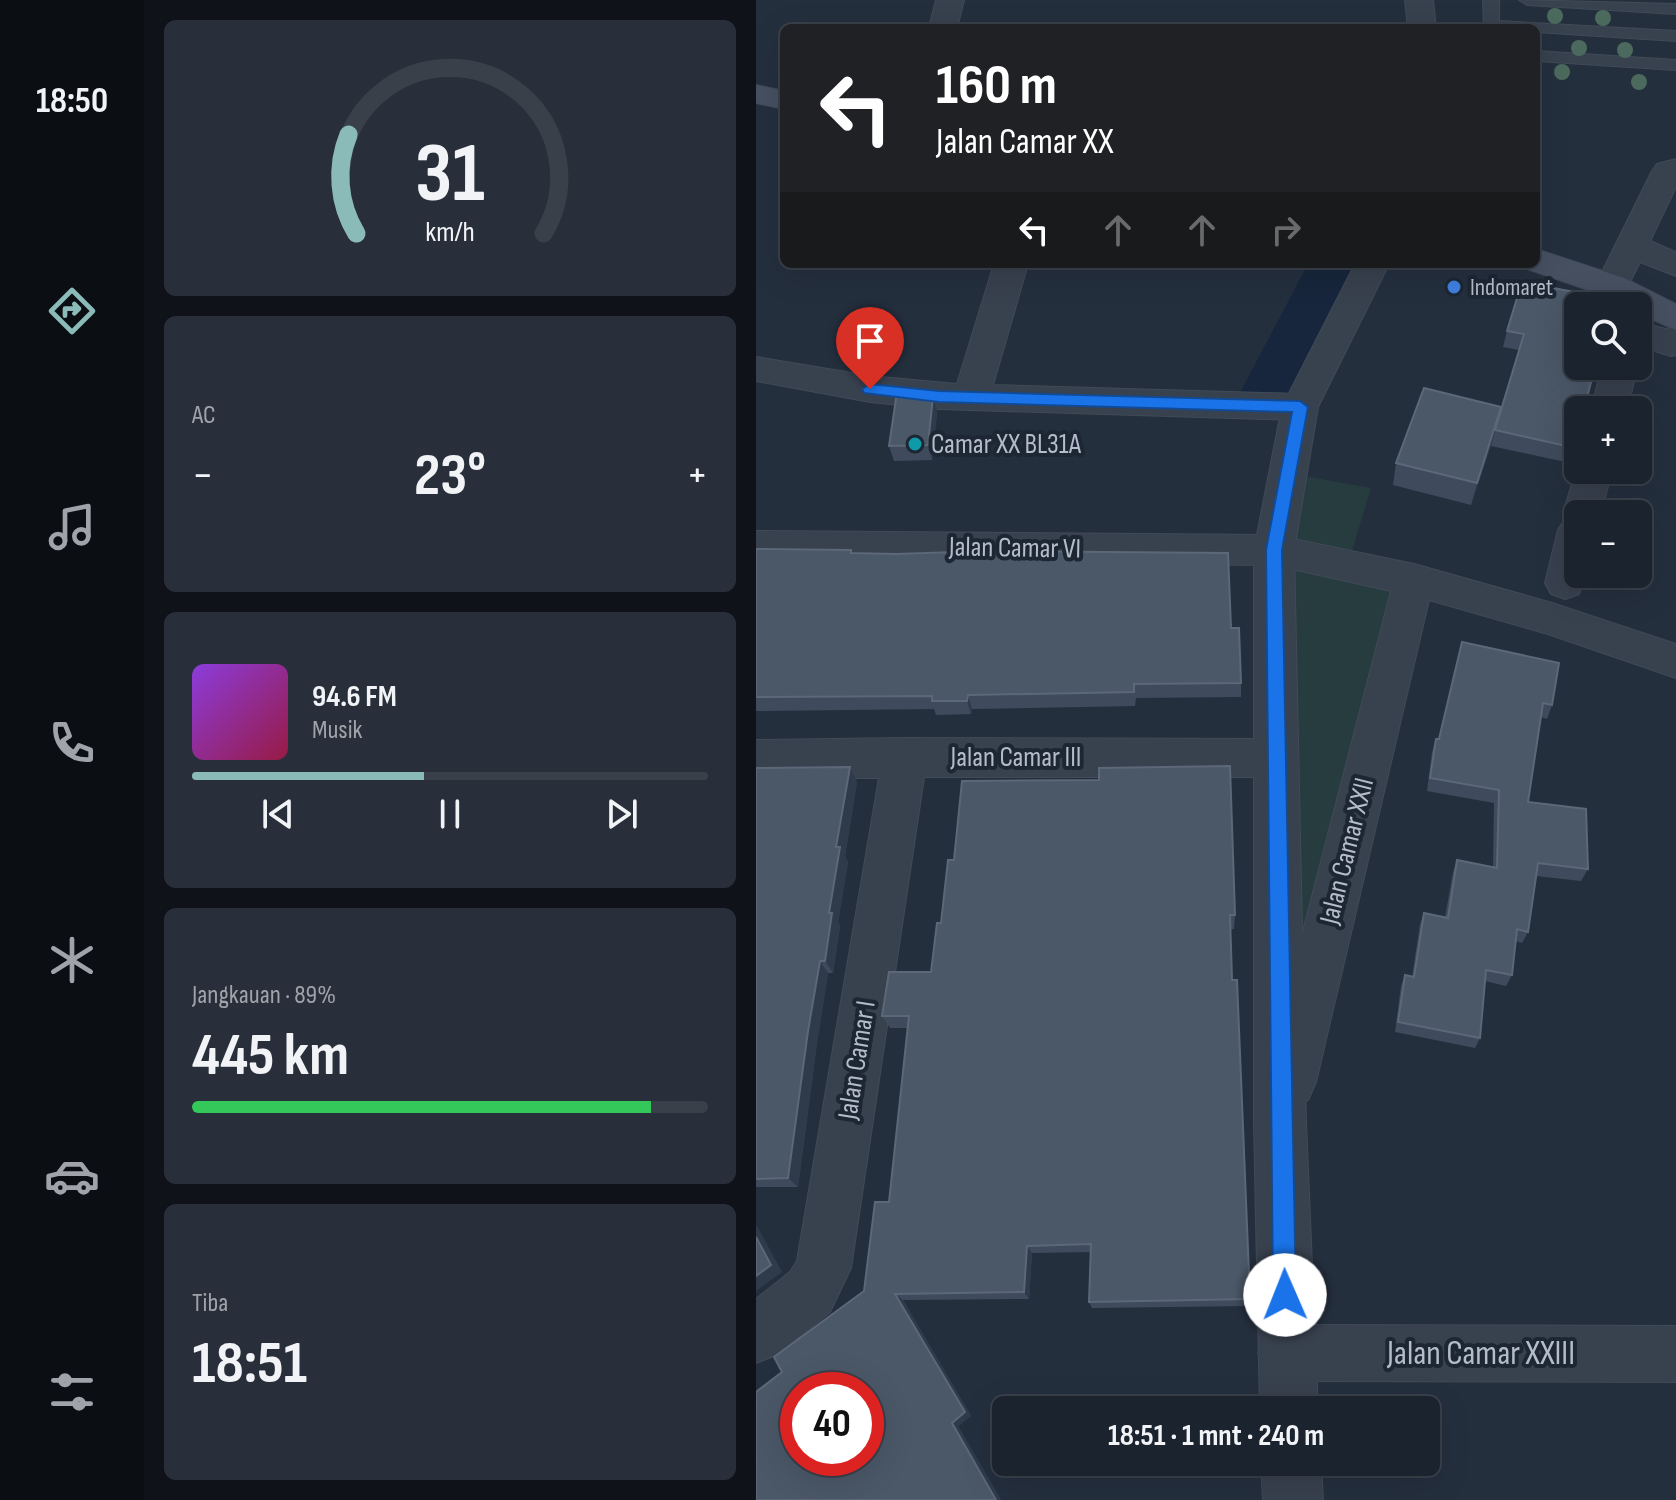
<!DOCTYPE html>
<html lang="id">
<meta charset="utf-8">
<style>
:root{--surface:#1b232e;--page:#282f3a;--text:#f1f3f6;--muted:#a0a4aa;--line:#39404a;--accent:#8bbbb9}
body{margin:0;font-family:"Sofia Sans Condensed",sans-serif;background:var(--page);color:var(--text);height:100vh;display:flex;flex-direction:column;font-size:30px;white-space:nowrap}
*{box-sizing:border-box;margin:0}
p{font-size:26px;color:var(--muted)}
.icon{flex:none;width:44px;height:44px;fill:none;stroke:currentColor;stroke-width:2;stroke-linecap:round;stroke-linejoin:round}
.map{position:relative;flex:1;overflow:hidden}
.details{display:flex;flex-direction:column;gap:20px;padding:20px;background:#0f1319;width:612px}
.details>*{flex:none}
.hud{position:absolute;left:24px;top:24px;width:760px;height:244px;border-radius:12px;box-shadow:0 8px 32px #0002,0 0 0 2px var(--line);background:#202124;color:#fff;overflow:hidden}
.buttons{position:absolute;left:808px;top:292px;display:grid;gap:16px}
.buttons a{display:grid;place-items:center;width:88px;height:88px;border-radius:12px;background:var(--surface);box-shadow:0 8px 32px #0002,0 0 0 2px var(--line);font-size:40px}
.speed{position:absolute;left:24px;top:1372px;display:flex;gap:16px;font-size:40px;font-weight:700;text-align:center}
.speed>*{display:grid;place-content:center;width:104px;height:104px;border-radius:50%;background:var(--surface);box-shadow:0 8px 32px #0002,0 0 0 2px var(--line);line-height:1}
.speed .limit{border:12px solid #d22;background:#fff;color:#111}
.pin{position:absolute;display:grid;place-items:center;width:68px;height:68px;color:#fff;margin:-82px -34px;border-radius:50% 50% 50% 0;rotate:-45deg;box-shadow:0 0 8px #0007}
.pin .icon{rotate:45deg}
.me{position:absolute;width:88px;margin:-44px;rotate:359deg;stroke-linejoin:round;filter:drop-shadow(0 0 6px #0008)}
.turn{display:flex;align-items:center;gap:28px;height:168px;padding:0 24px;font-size:36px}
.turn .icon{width:104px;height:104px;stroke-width:2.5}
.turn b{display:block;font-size:56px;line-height:68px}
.lanes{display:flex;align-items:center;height:76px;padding:0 24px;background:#0003;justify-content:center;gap:40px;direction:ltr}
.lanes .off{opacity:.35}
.big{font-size:60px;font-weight:700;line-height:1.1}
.details .tile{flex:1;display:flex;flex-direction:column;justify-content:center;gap:12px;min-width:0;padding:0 28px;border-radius:12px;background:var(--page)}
.details .dial{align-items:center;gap:0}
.dial svg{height:208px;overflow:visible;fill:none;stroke:var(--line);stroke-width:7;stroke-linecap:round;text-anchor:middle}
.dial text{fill:var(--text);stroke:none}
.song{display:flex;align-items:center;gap:24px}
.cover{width:96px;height:96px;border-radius:12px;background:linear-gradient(135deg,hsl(270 70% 55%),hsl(340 70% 35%))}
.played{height:8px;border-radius:4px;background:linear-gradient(90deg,var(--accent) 45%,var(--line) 45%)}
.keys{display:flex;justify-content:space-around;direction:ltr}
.heat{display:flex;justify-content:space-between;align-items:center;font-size:44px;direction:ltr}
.charge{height:12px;border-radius:6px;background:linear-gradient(90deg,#34c759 89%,var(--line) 0)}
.trip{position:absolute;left:236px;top:1396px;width:448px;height:80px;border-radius:12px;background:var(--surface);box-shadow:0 8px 32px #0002,0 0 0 2px var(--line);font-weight:700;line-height:80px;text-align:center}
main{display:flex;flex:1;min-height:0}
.menu{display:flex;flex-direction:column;width:144px;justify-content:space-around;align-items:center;background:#0b0e12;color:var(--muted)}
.menu .icon{width:56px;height:56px}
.menu .selected{color:var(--accent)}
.menu b{font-size:36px;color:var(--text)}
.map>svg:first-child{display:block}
.green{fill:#263c3f}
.water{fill:#17263c}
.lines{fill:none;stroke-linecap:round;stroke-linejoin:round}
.service-casing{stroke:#414a57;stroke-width:2}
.minor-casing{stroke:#414a57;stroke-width:2}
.tertiary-casing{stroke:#414a57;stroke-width:2}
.secondary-casing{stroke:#414a57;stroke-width:2}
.service{fill:#38414e;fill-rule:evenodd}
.minor{fill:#38414e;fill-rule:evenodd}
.tertiary{fill:#38414e;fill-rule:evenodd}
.secondary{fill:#465061;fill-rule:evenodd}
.tree{fill:#4b6a5d}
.wall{fill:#3f4b5c}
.shaded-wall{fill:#2f3b4b}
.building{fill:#4b5868;stroke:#5c6777;stroke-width:2;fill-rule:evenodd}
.route{fill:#1a73e8;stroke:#114b97;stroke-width:2}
.shop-dot{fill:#3f7fe0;stroke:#1d2633;stroke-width:3}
.culture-dot{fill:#0f9aa8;stroke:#1d2633;stroke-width:3}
.labels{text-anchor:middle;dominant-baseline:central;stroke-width:8;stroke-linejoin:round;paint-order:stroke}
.far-poi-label{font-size:24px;fill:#b4bcc9;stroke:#1d2633;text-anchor:start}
.poi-label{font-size:28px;fill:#b4bcc9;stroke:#1d2633;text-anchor:start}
.street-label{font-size:28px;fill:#b4bcc9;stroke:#1d2633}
.near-street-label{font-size:34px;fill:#b4bcc9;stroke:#1d2633}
</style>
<main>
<nav class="menu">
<b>18:50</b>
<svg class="icon selected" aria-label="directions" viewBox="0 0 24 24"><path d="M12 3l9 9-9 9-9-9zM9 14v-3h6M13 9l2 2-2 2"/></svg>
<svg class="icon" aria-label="music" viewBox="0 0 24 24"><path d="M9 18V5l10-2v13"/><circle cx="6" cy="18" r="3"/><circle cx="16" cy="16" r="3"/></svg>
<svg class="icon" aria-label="phone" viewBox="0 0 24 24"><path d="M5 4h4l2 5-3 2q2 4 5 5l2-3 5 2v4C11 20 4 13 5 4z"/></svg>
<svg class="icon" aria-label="climate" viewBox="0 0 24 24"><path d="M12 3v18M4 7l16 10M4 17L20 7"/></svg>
<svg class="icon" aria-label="car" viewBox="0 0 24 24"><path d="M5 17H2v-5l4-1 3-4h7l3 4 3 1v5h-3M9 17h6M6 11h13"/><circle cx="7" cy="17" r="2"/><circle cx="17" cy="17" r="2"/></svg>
<svg class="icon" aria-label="filters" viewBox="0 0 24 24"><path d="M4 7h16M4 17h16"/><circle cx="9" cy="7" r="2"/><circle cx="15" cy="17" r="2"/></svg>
</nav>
<section class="details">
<div class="tile dial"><svg viewBox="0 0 100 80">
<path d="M14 69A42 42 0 1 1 86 69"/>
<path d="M14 69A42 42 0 0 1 11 31" stroke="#8bbbb9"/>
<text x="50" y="56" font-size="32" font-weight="700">31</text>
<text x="50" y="72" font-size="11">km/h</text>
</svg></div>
<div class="tile"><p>AC</p>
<div class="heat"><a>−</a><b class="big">23°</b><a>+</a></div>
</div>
<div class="tile">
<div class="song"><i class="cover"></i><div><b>94.6 FM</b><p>Musik</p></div></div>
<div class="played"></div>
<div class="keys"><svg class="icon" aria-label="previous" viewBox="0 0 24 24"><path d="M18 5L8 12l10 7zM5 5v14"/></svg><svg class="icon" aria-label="pause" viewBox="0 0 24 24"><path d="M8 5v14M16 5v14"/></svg><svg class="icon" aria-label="next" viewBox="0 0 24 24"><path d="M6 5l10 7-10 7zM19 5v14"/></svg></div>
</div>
<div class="tile"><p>Jangkauan · 89%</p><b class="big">445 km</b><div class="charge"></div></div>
<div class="tile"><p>Tiba</p><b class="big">18:51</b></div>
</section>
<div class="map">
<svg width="920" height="1500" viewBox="0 0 920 1500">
<rect width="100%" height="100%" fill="#242f3e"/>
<g class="green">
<path d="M532 473 615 488 593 561 518 550Z"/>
<path d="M519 553 648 584 526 1110Z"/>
</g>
<path class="water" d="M552 264H610L540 402H479Z"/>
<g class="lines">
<defs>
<g id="service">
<path d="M727 0H743V21L920 31V41L780 32V28H728Z"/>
<path d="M763 0 920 4V14L771 5Z"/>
<path d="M780 51 920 60V70L780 61Z"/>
</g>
<g id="minor">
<path d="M180 0H208L201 28H173Z"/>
<path d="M920 159V187L894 241 920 252V276L884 262 868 294 856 297 844 294 839 286 896 171 901 164Z"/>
<path d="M238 264H272L237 385 544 394 557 398 562 407 557 416 544 420 183 409 114 402 0 381V357L114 376 201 384Z"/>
<path d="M882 322 910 329 920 326V355L915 356 882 346Z"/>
<path d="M846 366H882L871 410H835Z"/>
<path d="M822 463V470H856L845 514H822V574H831L823 594 809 599 795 594 789 583 802 530 809 519 807 514Z"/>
<path d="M0 531 518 535 658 564 796 603 920 644V678L792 634 673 600 560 1082 552 1100 534 1107 516 1100 508 1082 635 591 518 565 0 561Z"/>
<path d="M149 738 519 739 535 745 541 758 535 771 519 777H168L95 1268 74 1312 20 1355 0 1363V1299L34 1272 41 1261 123 778H0V740Z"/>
<path d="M530 1325 920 1326V1382L530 1381 510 1373 502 1353 510 1333Z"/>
</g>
<g id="tertiary">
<path d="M649 0H677L680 28H652Z"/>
<path d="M599 264H633L562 407 538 550 550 1122 562 1410H504L498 1122V550L526 407Z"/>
<path d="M505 1462H565L567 1500H507Z"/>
</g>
<g id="secondary">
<path d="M0 85 28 91V109L0 103Z"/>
<path d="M780 249 868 278 920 304V330L882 313V306H868L844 294 768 268 766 264H780Z"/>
</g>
</defs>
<use href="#service" class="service-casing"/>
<use href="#minor" class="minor-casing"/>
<use href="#tertiary" class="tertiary-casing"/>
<use href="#secondary" class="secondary-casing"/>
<use href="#service" class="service"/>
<use href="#minor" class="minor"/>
<use href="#tertiary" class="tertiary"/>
<use href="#secondary" class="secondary"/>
</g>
<g class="tree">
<circle cx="799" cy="16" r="8"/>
<circle cx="847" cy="18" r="8"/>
<circle cx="823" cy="48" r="8"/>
<circle cx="869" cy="50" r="8"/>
<circle cx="806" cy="72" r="8"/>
<circle cx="883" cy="82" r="8"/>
</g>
<g class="wall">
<path d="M822 306 830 381 819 448 814 463 735 446 738 436 715 505 637 485 640 463 742 420 763 350 747 347 751 331Z"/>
<path d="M181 412 176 460 138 461 133 446Z"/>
<path d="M0 549 95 550 96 553 475 628 485 683V697L380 698 379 706 216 709 215 714 180 715 178 709 0 711Z"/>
<path d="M703 656 796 705 791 719 785 717 772 802 832 869 825 881 780 876 772 932 766 943 760 941 756 975 750 986 729 981 724 1038 719 1048 639 1032 645 986 649 975 656 977 664 924 668 913 689 917 697 872 701 860 737 867 738 803 671 791 676 752 680 739H683Z"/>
<path d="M0 768 101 782 89 856 92 862 82 922 84 926 77 973H72L61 1043 42 1187H0Z"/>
<path d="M479 915 478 929H474L476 980 494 1299 493 1306 336 1308 333 1302 335 1252 276 1253 273 1299 147 1300 215 1416 202 1426 245 1500H0L26 1372 108 1291 133 1202 151 1028H134L126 1016 175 972 181 923Z"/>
</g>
<g class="shaded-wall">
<path d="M177 396 181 412 176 460 172 445Z"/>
<path d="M745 407 740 429 715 505 721 483Z"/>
<path d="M212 695 216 709 215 714 211 701Z"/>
<path d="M94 767 101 782 89 856 92 862 82 922 84 926 77 973 69 961 80 847Z"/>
<path d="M64 961 72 973 61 1043 42 1187 32 1178 52 1031Z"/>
<path d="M0 1224 26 1272 0 1291Z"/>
<path d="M271 1246 276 1253 273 1299 268 1292Z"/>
<path d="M139 1294 147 1300 215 1416 202 1426 245 1500H240L196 1423Z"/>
</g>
<g class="building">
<path d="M766 282 844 297 842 306H822V366H833L830 381 835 382 828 410H822V437L819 448 739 430 768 334 751 331Z"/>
<path d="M668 388 745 407 721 483 640 463Z"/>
<path d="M141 392 177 396 172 445 133 446Z"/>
<path d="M0 549 95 550V553L140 554 230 551 472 553 475 628H483L485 683 378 684V692L212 695 211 701H176V696L0 697Z"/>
<path d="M706 642 803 663 796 705 787 703 772 802 830 809 832 869 782 863 772 932 761 929 756 975 730 970 724 1038 642 1022 649 975 658 977 668 913 692 918 701 860 741 868 743 790 674 778 680 739H683Z"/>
<path d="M474 766 479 915H474L476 980H481L494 1299 333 1302 335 1244 271 1246 268 1292 139 1294 209 1412 196 1423 240 1500H0V1392L26 1372 18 1357 108 1291 119 1202H133L153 1016H126L133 972H175L181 923H185L192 860H198L206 781 343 780V768ZM42 1390H110V1458H42Z"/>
<path d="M94 767 80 847H84L73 913H76L69 961H64L52 1031 32 1178 0 1179V768Z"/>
<path d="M0 1237 15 1265 0 1276Z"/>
</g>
<path class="route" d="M114 384 183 391 544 401 552 407 526 550 540 1295 537 1303 529 1307 521 1303 517 1295 510 550 536 412 183 402 108 393 106 389Z"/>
<circle class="shop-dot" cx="698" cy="287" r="8"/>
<circle class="culture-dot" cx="159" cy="444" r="8"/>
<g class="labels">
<g class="far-poi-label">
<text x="714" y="287">Indomaret</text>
</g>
<g class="poi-label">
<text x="175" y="444">Camar XX BL31A</text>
</g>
<g class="street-label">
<text transform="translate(259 548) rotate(1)">Jalan Camar VI</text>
<text x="260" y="757">Jalan Camar III</text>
<text transform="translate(591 851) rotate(-76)">Jalan Camar XXII</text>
<text transform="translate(101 1060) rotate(-81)">Jalan Camar I</text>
</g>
<g class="near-street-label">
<text x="725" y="1353">Jalan Camar XXIII</text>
</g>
</g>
</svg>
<div class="buttons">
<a><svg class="icon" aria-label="search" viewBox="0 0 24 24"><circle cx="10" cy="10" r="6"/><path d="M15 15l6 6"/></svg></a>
<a>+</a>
<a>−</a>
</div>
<div class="speed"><div class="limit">40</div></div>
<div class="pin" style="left:114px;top:389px;background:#d93025"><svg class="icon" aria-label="arrive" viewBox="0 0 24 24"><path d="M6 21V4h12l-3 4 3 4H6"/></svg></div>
<svg class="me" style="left:529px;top:1295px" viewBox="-20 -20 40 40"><circle r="19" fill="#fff"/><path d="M0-13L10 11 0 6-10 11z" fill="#1a73e8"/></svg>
<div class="trip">18:51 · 1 mnt · 240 m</div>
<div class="hud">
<div class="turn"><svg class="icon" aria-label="left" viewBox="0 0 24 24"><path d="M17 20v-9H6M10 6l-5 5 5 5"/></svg><div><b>160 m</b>Jalan Camar XX</div></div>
<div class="lanes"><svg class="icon" aria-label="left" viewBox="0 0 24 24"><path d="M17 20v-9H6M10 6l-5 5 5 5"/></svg><svg class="icon off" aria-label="ahead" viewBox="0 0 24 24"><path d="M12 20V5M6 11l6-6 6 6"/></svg><svg class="icon off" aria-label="ahead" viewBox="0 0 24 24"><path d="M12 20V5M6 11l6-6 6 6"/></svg><svg class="icon off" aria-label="right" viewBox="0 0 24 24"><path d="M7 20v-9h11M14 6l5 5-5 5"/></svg></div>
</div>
</div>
</main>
